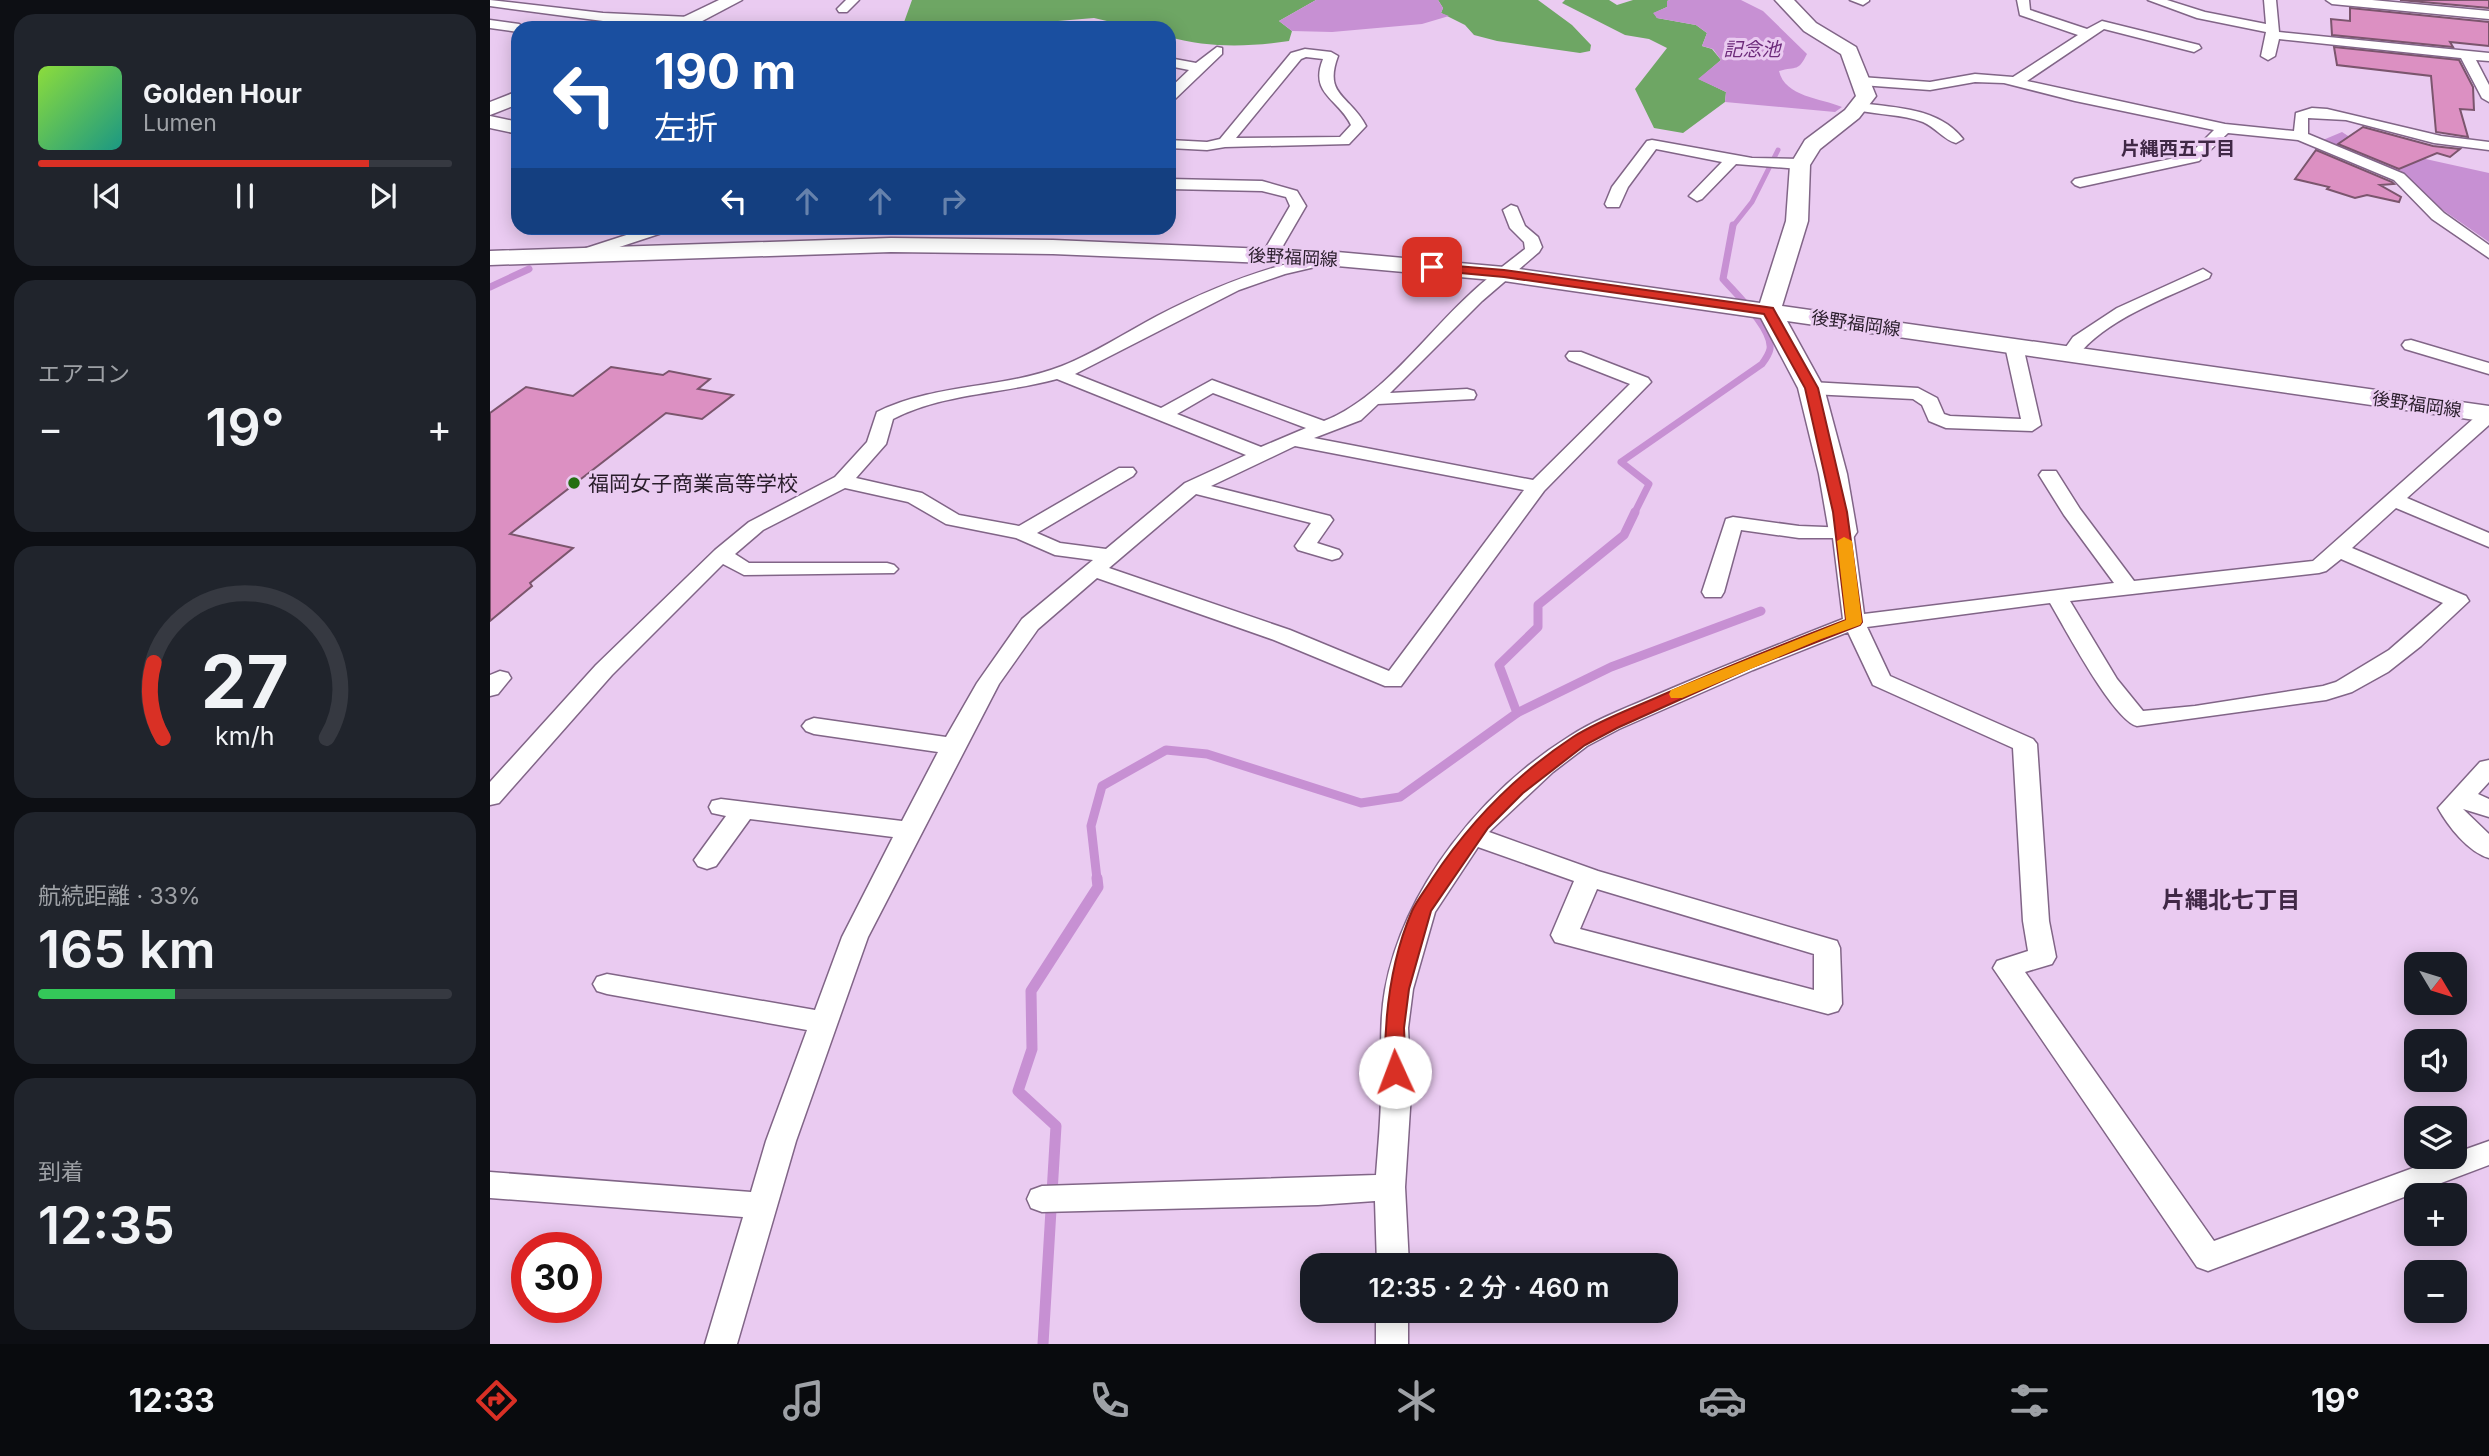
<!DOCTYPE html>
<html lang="ja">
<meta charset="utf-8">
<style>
:root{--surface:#171b24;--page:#20242c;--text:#f1f3f6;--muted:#9ea1a6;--line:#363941;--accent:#d93025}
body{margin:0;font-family:Inter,"Noto Sans JP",sans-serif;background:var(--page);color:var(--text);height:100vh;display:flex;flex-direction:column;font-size:26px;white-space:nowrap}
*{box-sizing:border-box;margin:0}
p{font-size:23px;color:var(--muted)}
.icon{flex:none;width:38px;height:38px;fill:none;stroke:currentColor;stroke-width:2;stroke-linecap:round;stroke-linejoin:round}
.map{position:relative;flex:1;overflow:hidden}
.side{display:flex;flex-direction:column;gap:14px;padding:14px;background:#0d0f14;width:490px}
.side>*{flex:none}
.guide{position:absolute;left:21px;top:21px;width:665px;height:214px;border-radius:21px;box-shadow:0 4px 18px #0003;background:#1a4fa0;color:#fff;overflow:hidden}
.needle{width:46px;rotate:128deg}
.controls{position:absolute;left:1914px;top:952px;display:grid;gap:14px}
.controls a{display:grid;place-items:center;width:63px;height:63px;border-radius:14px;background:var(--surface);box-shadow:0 4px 18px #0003;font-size:35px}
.speed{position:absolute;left:21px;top:1232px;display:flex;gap:14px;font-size:35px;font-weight:700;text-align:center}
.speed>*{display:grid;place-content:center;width:91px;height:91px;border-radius:50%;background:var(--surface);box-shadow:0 4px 18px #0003;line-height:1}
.speed .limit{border:10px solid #d22;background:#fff;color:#111}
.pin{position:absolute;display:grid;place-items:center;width:60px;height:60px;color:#fff;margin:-30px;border-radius:14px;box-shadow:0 4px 10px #0006}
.me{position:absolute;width:77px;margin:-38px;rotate:358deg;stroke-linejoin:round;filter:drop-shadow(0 0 5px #0008)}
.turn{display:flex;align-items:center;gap:24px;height:147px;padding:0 28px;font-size:32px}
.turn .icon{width:91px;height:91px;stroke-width:2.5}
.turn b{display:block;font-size:49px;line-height:60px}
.lanes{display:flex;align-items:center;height:66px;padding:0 28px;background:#0003;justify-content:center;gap:35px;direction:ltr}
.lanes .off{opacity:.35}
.big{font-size:52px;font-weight:600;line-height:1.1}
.side .card{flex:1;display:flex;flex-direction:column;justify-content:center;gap:10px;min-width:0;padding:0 24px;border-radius:21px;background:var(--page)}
.side .dial{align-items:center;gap:0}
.dial svg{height:182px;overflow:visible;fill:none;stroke:var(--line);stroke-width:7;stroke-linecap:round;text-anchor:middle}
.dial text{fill:var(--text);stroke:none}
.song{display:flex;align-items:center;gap:21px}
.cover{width:84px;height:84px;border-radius:10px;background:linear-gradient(135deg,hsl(90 70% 55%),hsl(170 70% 35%))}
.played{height:7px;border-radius:4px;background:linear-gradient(90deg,var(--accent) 80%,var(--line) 80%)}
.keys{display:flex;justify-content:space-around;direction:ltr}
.heat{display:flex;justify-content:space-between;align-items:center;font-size:38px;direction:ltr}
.charge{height:10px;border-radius:5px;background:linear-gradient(90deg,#34c759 33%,var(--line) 0)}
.trip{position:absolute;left:810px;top:1253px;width:378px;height:70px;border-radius:21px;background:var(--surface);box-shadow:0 4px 18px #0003;font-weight:600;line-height:70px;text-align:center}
.menu{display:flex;height:112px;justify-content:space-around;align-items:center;background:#090b0e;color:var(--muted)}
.menu .icon{width:49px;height:49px}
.menu .on{color:var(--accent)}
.menu b{font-size:32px;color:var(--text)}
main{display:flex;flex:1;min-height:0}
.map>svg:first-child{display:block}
.forest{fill:#6ea664}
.water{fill:#c790d3}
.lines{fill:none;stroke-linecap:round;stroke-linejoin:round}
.stream-far3{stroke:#c790d3;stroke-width:5}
.stream-far2{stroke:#c790d3;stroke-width:7}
.stream-far1{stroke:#c790d3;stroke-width:9}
.stream{stroke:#c790d3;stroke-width:11}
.building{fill:#dc90c2;stroke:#7b556d;stroke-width:2}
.street-casing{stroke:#816587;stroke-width:3}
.secondary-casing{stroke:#816587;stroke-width:3}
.street{fill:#fff;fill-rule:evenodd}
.secondary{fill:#fff;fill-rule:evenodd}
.route{fill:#d93025;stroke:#8d1f18;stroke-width:2}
.slow{fill:#f59e0b}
.poi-dot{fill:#246f11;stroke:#eacbf1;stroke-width:2.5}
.labels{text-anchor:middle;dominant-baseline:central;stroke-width:6;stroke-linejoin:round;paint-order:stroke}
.far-street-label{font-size:18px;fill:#291d2b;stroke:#eacbf1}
.far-water-label{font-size:19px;font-style:italic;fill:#6d2b7b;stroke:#eacbf1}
.far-neighbourhood-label{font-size:19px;font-weight:bold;fill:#402846;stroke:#eacbf1}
.poi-label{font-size:21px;fill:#291d2b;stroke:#eacbf1;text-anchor:start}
.neighbourhood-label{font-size:23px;font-weight:bold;fill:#402846;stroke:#eacbf1}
</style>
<main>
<section class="side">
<div class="card">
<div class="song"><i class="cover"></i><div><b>Golden Hour</b><p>Lumen</p></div></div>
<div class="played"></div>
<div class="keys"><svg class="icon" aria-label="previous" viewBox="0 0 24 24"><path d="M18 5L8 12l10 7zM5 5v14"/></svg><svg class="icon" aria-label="pause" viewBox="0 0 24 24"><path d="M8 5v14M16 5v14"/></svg><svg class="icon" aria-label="next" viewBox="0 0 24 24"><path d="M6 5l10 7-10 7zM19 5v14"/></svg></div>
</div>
<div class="card"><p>エアコン</p>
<div class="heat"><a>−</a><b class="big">19°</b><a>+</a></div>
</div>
<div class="card dial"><svg viewBox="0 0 100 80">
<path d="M14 69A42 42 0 1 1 86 69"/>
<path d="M14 69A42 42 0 0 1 10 36" stroke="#d93025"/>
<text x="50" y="56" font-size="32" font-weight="700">27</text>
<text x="50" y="72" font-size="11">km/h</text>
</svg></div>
<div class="card"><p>航続距離 · 33%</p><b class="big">165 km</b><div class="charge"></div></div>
<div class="card"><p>到着</p><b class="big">12:35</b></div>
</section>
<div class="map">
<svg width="1999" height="1344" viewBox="0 0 1999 1344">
<rect width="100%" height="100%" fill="#eacbf1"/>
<g class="forest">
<path d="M422 0H826L789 21 802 31 799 41C759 47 718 48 679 37V28H647L604 18 482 28 413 25Z"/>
<path d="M948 0H1048L1082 25 1101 45 1100 51 1090 53 1007 41 984 35 975 25 951 13 953 8Z"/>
<path d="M1075 0H1119L1127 5 1143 0H1180L1177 1V7L1164 13 1167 18 1206 25 1217 33 1212 46 1222 49 1231 60 1209 79 1236 92 1235 102 1193 133 1164 128 1145 89 1177 48 1159 39 1135 35 1072 3Z"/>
</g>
<g class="water">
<path d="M826 0H948L953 8 951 13 959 16 932 24 842 32 802 31 789 21Z"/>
<path d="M1180 0H1251L1273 11 1317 54C1308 72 1307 66 1289 71 1295 97 1331 98 1352 107L1345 112 1235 102 1236 92 1208 79 1231 60 1223 49 1212 46 1217 33 1206 25 1167 18 1163 13 1177 7V1Z"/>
<path d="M1852 132 1872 145 1999 173V242L1937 199 1914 175 1833 140Z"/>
</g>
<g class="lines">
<path class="stream-far3" d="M1243 226 1262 202 1288 150"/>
<g class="stream-far2">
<path d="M0 287 39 269"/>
<path d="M1144 514 1159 484 1131 462 1272 364C1275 360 1279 354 1280 349 1283 329 1245 293 1233 279L1243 225"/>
</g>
<g class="stream-far1">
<path d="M1027 713 1121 667 1271 611"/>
<path d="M607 879 601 826 612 786 676 750 717 754 871 803 910 797 1027 713 1009 665 1048 627V605L1134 535 1145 512"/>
</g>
<path class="stream" d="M553 1344 566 1126 528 1091 542 1049 541 991 608 887 607 878"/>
</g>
<g class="building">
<path d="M1910 0H1999V8Z"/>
<path d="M1860 8 1999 22V46L1960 42 1963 47 1842 35 1841 19 1860 21Z"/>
<path d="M1844 47 1969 60 1983 87 1984 110 1970 109 1978 137 1946 132 1941 76 1847 65Z"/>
<path d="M1873 127 1943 146 1970 149 1960 157 1947 153 1909 169 1848 144Z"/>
<path d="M1826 150 1902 182 1904 184 1890 185 1911 197 1909 202 1877 195 1865 198 1837 189 1839 187 1805 179Z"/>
<path d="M121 367 173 375 179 371 220 379 208 389 243 395 212 419 176 413 20 534 83 548 40 583 42 586 0 621V413L36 387 83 396Z"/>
</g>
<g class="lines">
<defs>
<g id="street">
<path d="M0 0 113 13 199 17 205 21 199 25 113 21 0 6Z"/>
<path d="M356 0H369L357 12H349L347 9Z"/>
<path d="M1360 0H1379V1L1373 5Z"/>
<path d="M1527 0H1539L1540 10 1597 29 1612 21 1709 45 1711 48 1704 52 1614 29 1537 81 1735 124 1804 131 1806 113 1822 108 1837 109 1951 136 1999 142V150L1944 143 1856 120 1818 118V134L1914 174 1954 213 1999 245V258L1942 219 1904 180 1808 140 1738 133 1709 161 1590 187 1585 185 1582 182 1585 179 1699 155 1724 130 1585 101 1514 83 1485 82 1440 90 1371 85 1364 81 1371 77 1440 82 1485 74 1523 77 1588 35 1530 15Z"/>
<path d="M1658 0H1677L1715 12 1776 24 1774 0H1786L1789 32 1999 53V61L1986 60 1999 85V102L1992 98 1971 58 1789 39 1785 56 1778 60 1771 56 1776 32 1707 18Z"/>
<path d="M1836 0H1882L1999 11V19L1842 4Z"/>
<path d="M0 20 29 24 35 28H28V32L0 28Z"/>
<path d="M727 47 732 48V54L684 100 679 101V89L699 70 679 66V58L706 63Z"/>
<path d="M815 49 841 52 848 56C833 96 860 95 876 126L859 144 735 147 717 150 679 148V140L717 142 730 139 801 53ZM816 57 833 59C819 94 848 98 861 125L850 137 746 138 811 59Z"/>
<path d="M1371 103C1407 108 1449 108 1473 139L1466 143C1454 140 1445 127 1433 122 1412 114 1388 115 1366 110L1364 107Z"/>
<path d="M1162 140 1262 158 1310 159 1318 164 1310 169 1246 164 1212 199 1207 201 1199 196 1232 162 1166 149 1138 187 1129 207H1117L1115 204 1122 187 1157 141Z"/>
<path d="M679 179 772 181 807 191 816 206 787 256 779 261 771 256 800 206 796 197 772 191 679 189Z"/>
<path d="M1021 205 1027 207 1035 226 1048 237 1052 247 1049 252 992 301 900 393 977 389 984 391 986 395 984 399 888 404 871 420 824 438 1043 480 1140 384 1079 360 1076 356 1079 352H1091L1158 378 1161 382 1054 491 911 686H895L784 640 607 578 548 629 509 684 378 937 306 1141 247 1344H215L253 1217 0 1198V1172L261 1192 276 1141 317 1030 117 994 107 991 103 984 107 977 117 974 325 1010 352 937 403 837 260 819 226 866 217 869 208 866 204 860 236 816 222 813 219 807 222 801 231 799 412 821 448 752 324 734 316 731 312 726 316 721 324 718 456 737 487 683 532 619 603 560 565 555 526 538 456 524 418 502 355 488 273 530 245 554 259 563H397L404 565 408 569 404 573 254 575 233 564 122 675 9 803 0 805V782L106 665 225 550 259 522 345 477 377 442 387 412C446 383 513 389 572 366 605 353 635 333 667 316 721 288 776 266 836 255L844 260 842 263 795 274 749 290 585 374 671 408 722 380 834 421C891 399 935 335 980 294 997 278 1016 264 1035 249L1034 242 1020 228 1013 210ZM567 379 756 455 695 483 616 549 570 543 547 533 643 476 646 472 643 468H629L529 526 469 515 432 493 366 478 396 444 403 419C453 393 512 394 567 379ZM723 393 816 428 771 447 687 414ZM805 446 1034 490 899 671 800 630 619 568 706 494 821 523 805 546 808 550 842 560 849 558 852 554 849 550 827 543 843 520 840 516 721 486Z"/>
<path d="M158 228H180L178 231 96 258 90 260 82 255 84 252Z"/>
<path d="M1713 269 1721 274 1719 278C1678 297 1613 320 1586 358H1574L1571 354 1583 337 1627 308Z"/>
<path d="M1921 340 1999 363V374L1915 349 1912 345 1915 341Z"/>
<path d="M1524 341 1533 346 1551 425 1542 431 1456 428 1439 421 1432 405 1423 399 1321 394 1312 388 1321 382 1428 388 1447 398 1454 414 1460 416 1531 419 1515 346Z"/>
<path d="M1999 409V425L1917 498 1999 533V547L1906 508 1862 548 1976 596 1979 601 1931 646 1898 672 1862 692 1836 700 1647 726C1623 720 1575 628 1560 603L1377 627 1400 676 1543 739 1547 744 1559 921 1566 957 1562 964 1535 972 1724 1241 1953 1157H1965V1153L1999 1141V1165L1718 1271 1707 1267 1503 968 1507 961 1538 951 1533 921 1523 748 1383 685 1358 632 1263 670 1129 729 1097 746 1063 772 999 832 1108 871 1347 941 1350 948 1352 1004 1348 1011 1338 1014 1065 942 1061 935 1084 881 988 847 945 912 923 989 918 1028 921 1093 915 1187 919 1265H887L885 1201 828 1205 552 1212 541 1208 537 1199 541 1190 552 1186 886 1175C888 1147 891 1119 891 1091 892 1057 889 1024 895 990 914 887 992 791 1080 736 1108 718 1141 706 1171 693 1231 667 1292 643 1353 619L1343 538H1309L1251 530 1234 592 1231 597H1215L1212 592 1236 519 1243 517 1309 526 1360 528 1363 532 1374 614 1624 583 1574 515 1549 475 1552 471H1566L1590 509 1644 581 1823 561 1992 411ZM1851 559 1953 603 1899 650 1846 682 1833 686 1705 706 1653 711 1627 679 1580 601 1829 573 1836 571ZM1107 889 1324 954V990L1090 929Z"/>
<path d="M10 671 18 673 21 678 8 694 0 696V675Z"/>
<path d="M1999 760V782L1988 794 1999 799V817L1973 809 1999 834V858C1978 852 1958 826 1948 808L1990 762Z"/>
<rect x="886" y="1311" width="32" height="33"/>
</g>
<g id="secondary">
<path d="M229 0H252L199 28H176L179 24Z"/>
<path d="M1285 0H1304L1326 23 1366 47 1386 96 1369 118 1330 149 1320 165 1318 221 1292 306 1999 406V422L1297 321 1334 388 1357 474 1367 532 1363 538 1353 541 1343 538 1339 532 1329 474 1308 388 1271 318 1014 281 847 266 563 254 401 252 0 265V251L401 238 563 240 847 252 1014 267 1270 303 1296 221 1300 165 1315 140 1355 110 1366 96 1351 54 1314 31Z"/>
<path d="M28 91V104L0 115V102Z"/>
<path d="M0 116 28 122V134L0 128Z"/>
</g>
</defs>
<use href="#street" class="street-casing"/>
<use href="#secondary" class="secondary-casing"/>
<use href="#street" class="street"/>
<use href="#secondary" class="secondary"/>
</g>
<path class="route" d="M942 264 1014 270 1283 308 1328 388 1357 512 1372 622 1370 625 1260 668 1127 728 1095 745 1033 793 998 828 941 911 919 989 914 1028 916 1072 913 1077 905 1080 898 1077 895 1072C894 1017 900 962 922 911 927 900 936 889 942 879 979 823 1027 774 1083 737 1110 720 1141 709 1170 696 1231 669 1293 644 1356 620L1343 512 1315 388 1274 314 1014 277 938 270 937 267Z"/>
<path class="slow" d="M1354 537 1362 541 1372 622 1370 625 1331 639 1192 698H1181L1179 694 1181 690 1356 620 1347 541Z"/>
<circle class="poi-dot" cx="84" cy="483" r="7"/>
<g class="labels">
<g class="far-street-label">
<text transform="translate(803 257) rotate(3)">後野福岡線</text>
<text transform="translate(1366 323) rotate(8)">後野福岡線</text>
<text transform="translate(1927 404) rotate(8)">後野福岡線</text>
</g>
<g class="far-water-label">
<text x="1262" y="49">記念池</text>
</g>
<g class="far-neighbourhood-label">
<text x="1688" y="148">片縄西五丁目</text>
</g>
<g class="poi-label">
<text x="98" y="483">福岡女子商業高等学校</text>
</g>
<g class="neighbourhood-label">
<text x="1741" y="900">片縄北七丁目</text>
</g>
</g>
</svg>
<div class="controls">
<a><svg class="needle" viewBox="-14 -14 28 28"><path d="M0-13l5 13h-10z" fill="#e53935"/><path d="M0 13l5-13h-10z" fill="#9ea1a6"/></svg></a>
<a><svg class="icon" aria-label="sound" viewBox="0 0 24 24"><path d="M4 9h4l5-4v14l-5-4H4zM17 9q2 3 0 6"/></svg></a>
<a><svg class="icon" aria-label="layers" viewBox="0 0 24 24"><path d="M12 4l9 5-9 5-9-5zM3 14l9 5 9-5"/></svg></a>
<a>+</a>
<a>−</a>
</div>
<div class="speed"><div class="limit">30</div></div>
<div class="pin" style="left:942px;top:267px;background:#d93025"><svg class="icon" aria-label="arrive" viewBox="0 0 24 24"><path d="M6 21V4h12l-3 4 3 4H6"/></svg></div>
<svg class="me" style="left:905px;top:1072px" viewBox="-20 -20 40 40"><circle r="19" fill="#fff"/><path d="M0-13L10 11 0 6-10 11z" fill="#d93025"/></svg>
<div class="trip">12:35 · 2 分 · 460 m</div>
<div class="guide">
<div class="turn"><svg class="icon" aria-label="left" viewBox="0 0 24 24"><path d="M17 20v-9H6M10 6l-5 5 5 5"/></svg><div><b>190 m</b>左折</div></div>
<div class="lanes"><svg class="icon" aria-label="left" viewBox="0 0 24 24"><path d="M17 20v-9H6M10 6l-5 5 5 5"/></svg><svg class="icon off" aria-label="ahead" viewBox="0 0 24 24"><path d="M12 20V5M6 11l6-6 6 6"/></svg><svg class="icon off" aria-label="ahead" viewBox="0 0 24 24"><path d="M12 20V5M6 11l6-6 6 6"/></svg><svg class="icon off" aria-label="right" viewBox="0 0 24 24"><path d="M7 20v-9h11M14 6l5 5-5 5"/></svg></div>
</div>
</div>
</main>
<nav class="menu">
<b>12:33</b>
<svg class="icon on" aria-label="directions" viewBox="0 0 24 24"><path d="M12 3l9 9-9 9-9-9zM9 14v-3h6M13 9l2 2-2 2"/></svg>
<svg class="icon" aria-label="music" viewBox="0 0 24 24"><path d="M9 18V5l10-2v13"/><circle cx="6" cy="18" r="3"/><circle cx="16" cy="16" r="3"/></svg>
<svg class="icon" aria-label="phone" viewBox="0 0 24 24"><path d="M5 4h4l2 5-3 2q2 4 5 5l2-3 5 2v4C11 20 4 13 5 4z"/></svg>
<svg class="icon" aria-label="climate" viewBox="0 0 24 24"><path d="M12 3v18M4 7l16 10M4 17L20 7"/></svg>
<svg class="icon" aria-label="car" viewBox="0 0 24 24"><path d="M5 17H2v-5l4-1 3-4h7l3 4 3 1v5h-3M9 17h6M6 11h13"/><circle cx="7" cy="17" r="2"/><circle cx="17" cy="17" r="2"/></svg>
<svg class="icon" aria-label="filters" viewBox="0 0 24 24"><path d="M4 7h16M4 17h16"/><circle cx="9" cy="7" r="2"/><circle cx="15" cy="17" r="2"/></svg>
<b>19°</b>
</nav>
